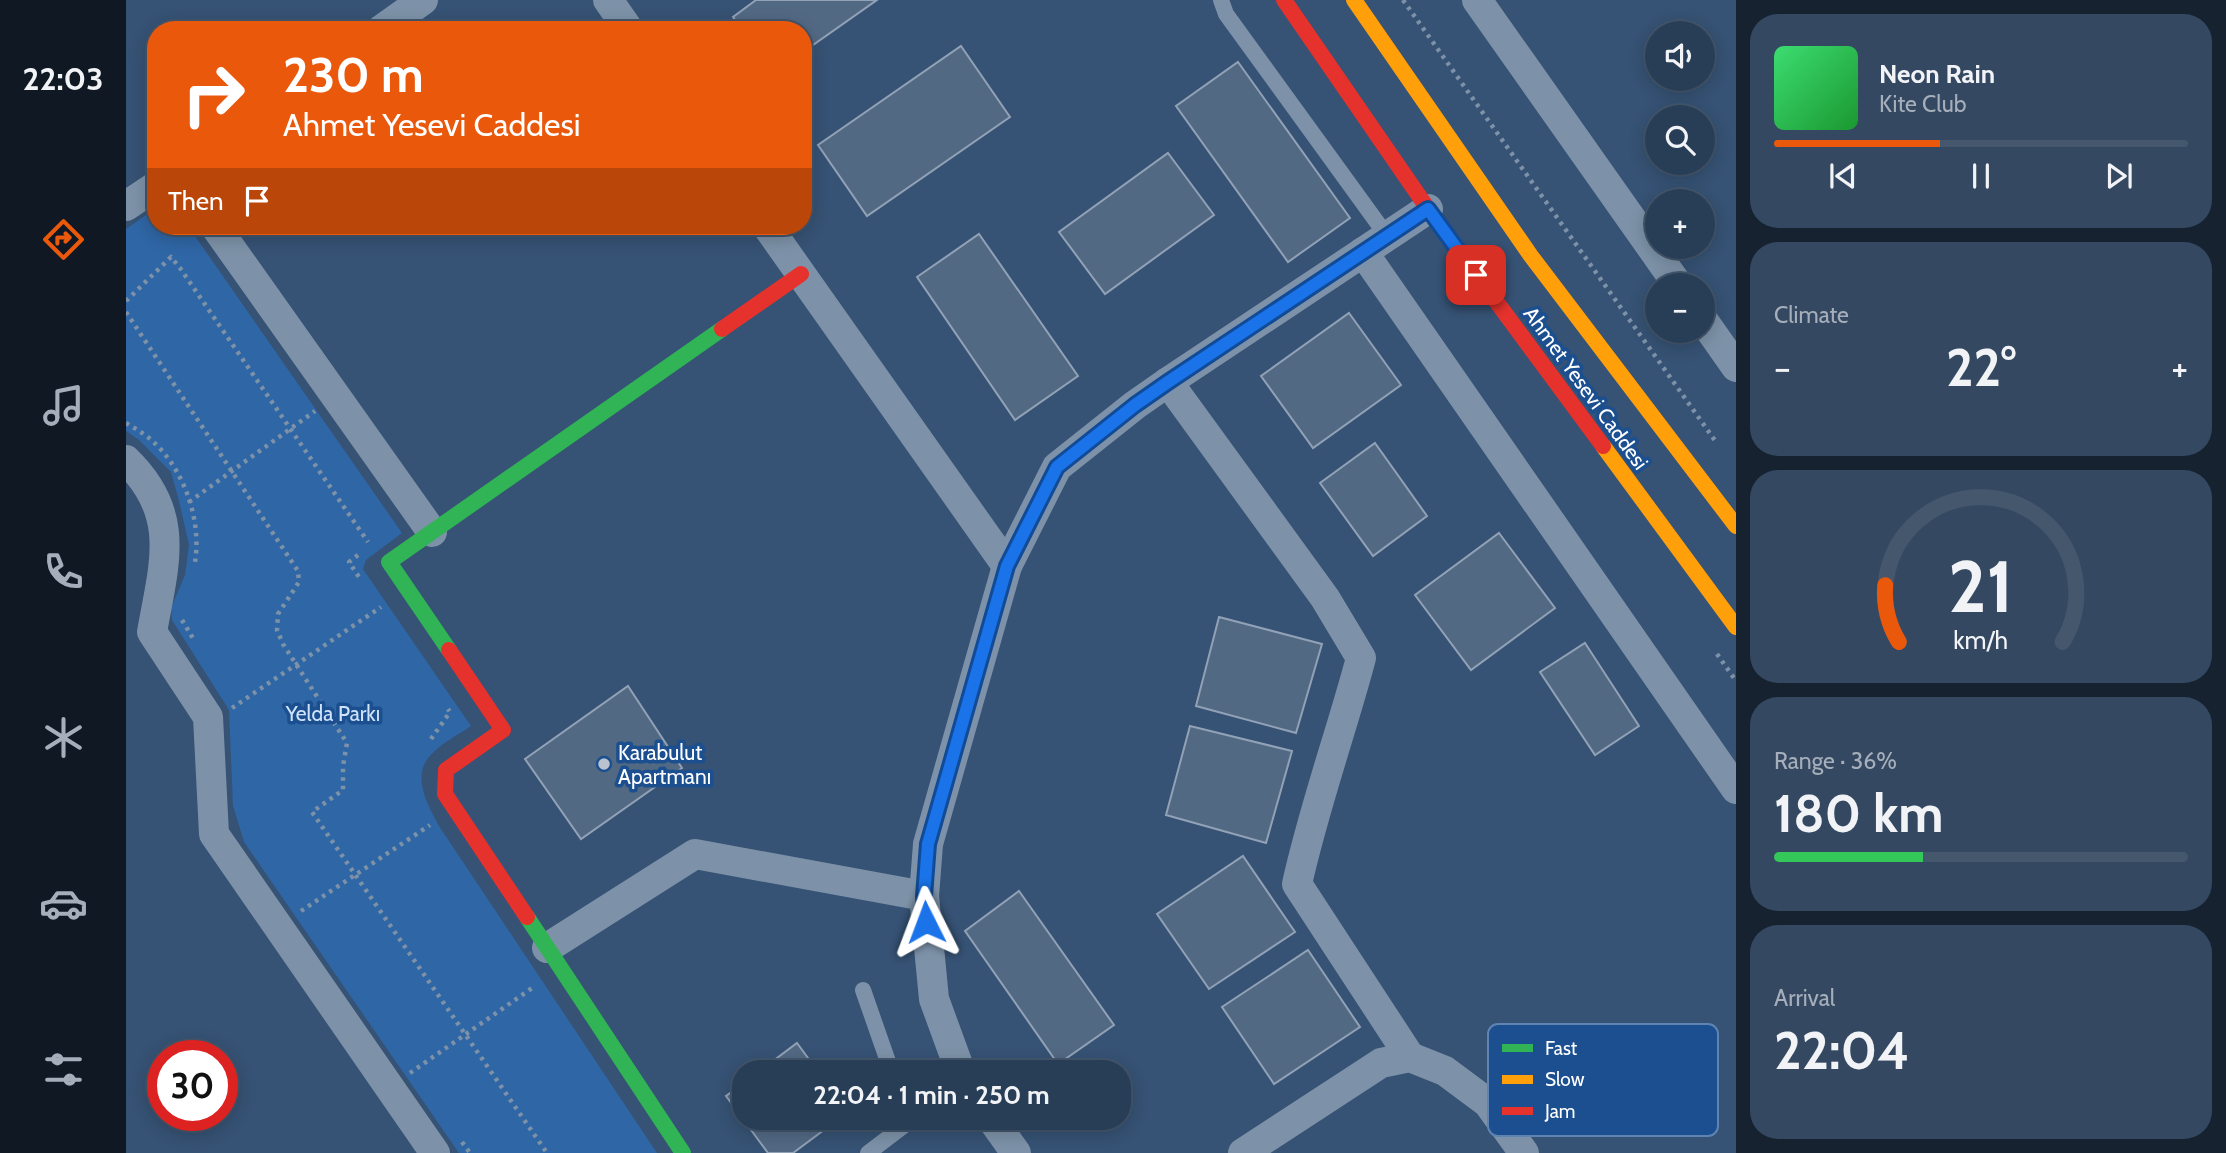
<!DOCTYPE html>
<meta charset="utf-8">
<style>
:root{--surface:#283e57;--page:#344961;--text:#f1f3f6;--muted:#a5aeba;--line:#44576d;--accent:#ea580c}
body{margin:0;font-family:Cabin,sans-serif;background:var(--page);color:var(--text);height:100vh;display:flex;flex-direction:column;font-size:26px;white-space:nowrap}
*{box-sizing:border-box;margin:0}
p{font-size:23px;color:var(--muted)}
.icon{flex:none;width:38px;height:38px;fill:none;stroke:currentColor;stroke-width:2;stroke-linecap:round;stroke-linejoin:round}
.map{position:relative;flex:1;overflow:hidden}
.side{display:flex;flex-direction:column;gap:14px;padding:14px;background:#162230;width:490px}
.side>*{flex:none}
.hud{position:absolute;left:21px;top:21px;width:665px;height:214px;border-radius:28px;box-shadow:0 4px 18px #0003,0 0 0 2px var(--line);background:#ea580c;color:#fff;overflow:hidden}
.controls{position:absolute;left:1519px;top:21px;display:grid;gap:14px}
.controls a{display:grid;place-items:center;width:70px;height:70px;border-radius:50%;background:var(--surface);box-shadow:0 4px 18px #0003,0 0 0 2px var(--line);font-size:35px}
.speed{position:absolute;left:21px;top:1040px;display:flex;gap:14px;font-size:35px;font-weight:700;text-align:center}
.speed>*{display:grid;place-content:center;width:91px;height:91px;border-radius:50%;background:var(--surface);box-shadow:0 4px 18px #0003,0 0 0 2px var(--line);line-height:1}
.speed .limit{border:10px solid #d22;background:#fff;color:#111}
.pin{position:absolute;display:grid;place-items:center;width:60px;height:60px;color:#fff;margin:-30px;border-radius:14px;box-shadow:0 4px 10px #0006}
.me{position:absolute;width:77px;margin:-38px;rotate:357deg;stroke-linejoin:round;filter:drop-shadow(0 0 5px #0008)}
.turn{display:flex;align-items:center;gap:24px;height:147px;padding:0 21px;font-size:32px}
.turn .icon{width:91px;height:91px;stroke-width:2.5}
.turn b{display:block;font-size:49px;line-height:60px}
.then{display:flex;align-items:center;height:66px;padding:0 21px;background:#0003;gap:14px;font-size:26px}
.big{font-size:52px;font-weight:700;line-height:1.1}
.side .widget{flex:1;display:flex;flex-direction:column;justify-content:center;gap:10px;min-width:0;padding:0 24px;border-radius:28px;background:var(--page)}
.side .dial{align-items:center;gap:0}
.dial svg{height:182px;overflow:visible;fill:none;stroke:var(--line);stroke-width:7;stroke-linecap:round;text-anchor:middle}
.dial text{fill:var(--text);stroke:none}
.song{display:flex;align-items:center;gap:21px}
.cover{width:84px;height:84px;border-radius:10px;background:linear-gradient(135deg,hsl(140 70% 55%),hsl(130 70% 35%))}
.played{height:7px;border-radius:4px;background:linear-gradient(90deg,var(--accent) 40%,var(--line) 40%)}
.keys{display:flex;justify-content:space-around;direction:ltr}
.heat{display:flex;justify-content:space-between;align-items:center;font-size:38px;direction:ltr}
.charge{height:10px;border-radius:5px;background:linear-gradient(90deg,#34c759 36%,var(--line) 0)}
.trip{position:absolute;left:606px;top:1060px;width:399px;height:70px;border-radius:28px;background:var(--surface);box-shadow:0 4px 18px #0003,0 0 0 2px var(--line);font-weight:700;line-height:70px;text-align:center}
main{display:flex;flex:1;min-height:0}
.tabs{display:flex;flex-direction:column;width:126px;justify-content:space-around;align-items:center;background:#101923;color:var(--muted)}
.tabs .icon{width:49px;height:49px}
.tabs .active{color:var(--accent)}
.tabs b{font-size:32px;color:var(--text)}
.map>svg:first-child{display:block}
.green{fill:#2f66a5}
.building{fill:#526984;stroke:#92a2b6;stroke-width:2}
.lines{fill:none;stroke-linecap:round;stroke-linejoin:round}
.path{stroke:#7d92a8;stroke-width:4.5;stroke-dasharray:3.5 5;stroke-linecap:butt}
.lane{stroke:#7d92a8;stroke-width:16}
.street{stroke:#7d92a8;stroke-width:30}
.fast{stroke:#30b455;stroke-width:16}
.slow{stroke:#ff9f0a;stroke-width:16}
.jam{stroke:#e5322d;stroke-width:16}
.route-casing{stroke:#114b97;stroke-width:18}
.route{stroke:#1a73e8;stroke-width:12}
.poi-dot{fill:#b9c2ce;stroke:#1b4f8f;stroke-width:2.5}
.labels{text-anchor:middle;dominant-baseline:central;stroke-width:7;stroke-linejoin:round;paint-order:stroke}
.street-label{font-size:21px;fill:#fff;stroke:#1b4f8f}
.park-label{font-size:21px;fill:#cfe3fa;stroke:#1b4f8f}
.poi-label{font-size:21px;fill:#fff;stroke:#1b4f8f;text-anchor:start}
.key{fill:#1b4f8f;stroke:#5f84b1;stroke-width:2}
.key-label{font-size:19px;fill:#fff}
</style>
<main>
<nav class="tabs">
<b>22:03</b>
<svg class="icon active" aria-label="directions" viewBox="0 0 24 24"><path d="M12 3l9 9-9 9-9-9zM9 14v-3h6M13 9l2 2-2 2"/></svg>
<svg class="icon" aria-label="music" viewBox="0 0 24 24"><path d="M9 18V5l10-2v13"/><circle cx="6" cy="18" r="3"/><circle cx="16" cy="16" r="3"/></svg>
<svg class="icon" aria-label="phone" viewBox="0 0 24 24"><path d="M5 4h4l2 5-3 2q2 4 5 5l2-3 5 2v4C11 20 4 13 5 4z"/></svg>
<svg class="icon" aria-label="climate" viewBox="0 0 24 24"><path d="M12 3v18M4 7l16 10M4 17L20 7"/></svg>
<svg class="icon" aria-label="car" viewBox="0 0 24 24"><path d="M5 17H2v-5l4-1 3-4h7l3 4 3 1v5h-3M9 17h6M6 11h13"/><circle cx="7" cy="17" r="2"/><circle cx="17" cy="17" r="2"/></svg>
<svg class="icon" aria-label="filters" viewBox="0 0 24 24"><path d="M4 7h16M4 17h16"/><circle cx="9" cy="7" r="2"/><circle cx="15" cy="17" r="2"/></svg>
</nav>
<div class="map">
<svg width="1610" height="1153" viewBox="0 0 1610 1153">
<rect width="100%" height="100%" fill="#365274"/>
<path class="green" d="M30 208V226H62L276 533 240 560 237 569 345 726C332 735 314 744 304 756 284 777 304 809 315 829L531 1153H333L118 842 107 806 103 710 46 620 45 608 59 575 63 545 53 501 45 472 13 440 0 431V229Z"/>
<g class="building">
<path d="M630 0H751L677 52V30H616L607 17Z"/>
<path d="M835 46 884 117 741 216 692 145Z"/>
<path d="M1112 62 1224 218 1162 262 1050 106Z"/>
<path d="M1042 153 1088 215 979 294 933 232Z"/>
<path d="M853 234 952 376 889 420 791 277Z"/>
<path d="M1223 313 1275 385 1187 448 1135 376Z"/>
<path d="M1249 443 1301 516 1247 556 1194 483Z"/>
<path d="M1373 533 1429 608 1345 670 1289 595Z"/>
<path d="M1093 617 1196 644 1170 733 1070 706Z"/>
<path d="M1459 643 1513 726 1469 755 1414 672Z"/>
<path d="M502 686 556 768 455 839 399 759Z"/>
<path d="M1064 726 1166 751 1140 843 1040 815Z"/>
<path d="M1117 856 1169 932 1083 989 1031 914Z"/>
<path d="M893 891 988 1025 932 1064 839 931Z"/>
<path d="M1182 950 1234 1027 1148 1084 1096 1007Z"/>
<path d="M671 1043 693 1073H631Z"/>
<path d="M618 1083V1118H714L667 1153H642L600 1096Z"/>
</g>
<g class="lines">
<g class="path">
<path d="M1277 0 1590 442"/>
<path d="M0 301 45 257 54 268 242 542"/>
<path d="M0 312 172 571 173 582 152 614 151 630 157 644 221 743 217 766V790L186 812 421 1153"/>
<path d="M0 423C8 428 16 432 23 438 57 466 76 519 69 562"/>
<path d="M63 502 189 411"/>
<path d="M232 555 223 562 233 577"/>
<path d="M56 620 68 640"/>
<path d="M1591 654 1610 681"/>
<path d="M106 708 255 607"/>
<path d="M305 739 324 712 322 709"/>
<path d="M175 911 304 825"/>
<path d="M284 1073 409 986"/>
<path d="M336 1142 344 1153"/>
</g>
<g class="lane">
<path d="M1095 0 1100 14 1261 236"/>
<path d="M737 990 766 1073"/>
<path d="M742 1153 788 1118"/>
</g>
<g class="street">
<path d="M482 0 503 30"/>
<path d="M1351 0 1552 285"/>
<path d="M255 30 297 0"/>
<path d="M0 206 30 186"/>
<path d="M89 226 306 532"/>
<path d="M641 226 881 566"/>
<path d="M1237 252 1610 789"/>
<path d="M1577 320 1610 367"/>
<path d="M1042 382 1199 598 1235 658C1215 733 1188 807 1171 884L1284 1057"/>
<path d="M0 460C56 514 38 564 26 632L82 717 88 834 309 1153"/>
<path d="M421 948 569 854 798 896"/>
<path d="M835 1073 808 999 798 896 802 844 881 566 931 467 1009 405 1042 382 1302 209"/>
<path d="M865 1118 890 1153"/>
<path d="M1117 1153 1255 1063 1284 1057 1319 1071 1362 1103 1398 1153"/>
</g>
<g class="fast">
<path d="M323 650 263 562 596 329"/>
<path d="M401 917 557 1153"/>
</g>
<g class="slow">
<path d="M1228 0 1405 256 1610 526"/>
<path d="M1477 446 1610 627"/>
</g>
<g class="jam">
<path d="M1158 0 1302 209 1477 446"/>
<path d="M596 329 675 274"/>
<path d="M323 650 377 730 320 770 319 794 401 917"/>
</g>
</g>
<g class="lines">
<defs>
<path id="route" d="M800 922 798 896 802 844 881 566 931 467 1009 405 1042 382 1302 209 1350 275"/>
</defs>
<use href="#route" class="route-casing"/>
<use href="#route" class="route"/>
</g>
<circle class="poi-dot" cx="478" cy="764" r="7"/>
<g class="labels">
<g class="street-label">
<text transform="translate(1460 388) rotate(54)">Ahmet Yesevi Caddesi</text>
</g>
<g class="park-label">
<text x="207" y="713">Yelda Parkı</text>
</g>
<g class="poi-label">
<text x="492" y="752">Karabulut<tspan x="492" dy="24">Apartmanı</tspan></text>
</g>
</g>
<rect x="1362" y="1024" width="230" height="112" rx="10" class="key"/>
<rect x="1376" y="1044" width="31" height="8" fill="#30b455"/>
<rect x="1376" y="1075" width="31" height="9" fill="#ff9f0a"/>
<rect x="1376" y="1107" width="31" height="8" fill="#e5322d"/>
<g class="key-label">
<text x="1419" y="1055">Fast</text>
<text x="1419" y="1086">Slow</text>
<text x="1419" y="1118">Jam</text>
</g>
</svg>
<div class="controls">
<a><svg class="icon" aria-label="sound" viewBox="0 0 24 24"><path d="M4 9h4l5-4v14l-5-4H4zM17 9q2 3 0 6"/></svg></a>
<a><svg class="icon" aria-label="search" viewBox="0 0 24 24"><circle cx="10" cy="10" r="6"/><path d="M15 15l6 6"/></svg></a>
<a>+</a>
<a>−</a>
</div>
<div class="speed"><div class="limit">30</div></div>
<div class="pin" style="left:1350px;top:275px;background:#d93025"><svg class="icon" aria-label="arrive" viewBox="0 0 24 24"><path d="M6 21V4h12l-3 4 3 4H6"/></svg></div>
<svg class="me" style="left:800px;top:922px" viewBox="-20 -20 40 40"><path d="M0-17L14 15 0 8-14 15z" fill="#1a73e8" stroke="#fff" stroke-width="4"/></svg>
<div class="trip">22:04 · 1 min · 250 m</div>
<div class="hud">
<div class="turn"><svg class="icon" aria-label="right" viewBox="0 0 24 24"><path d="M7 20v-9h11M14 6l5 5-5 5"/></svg><div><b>230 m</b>Ahmet Yesevi Caddesi</div></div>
<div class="then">Then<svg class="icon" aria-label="arrive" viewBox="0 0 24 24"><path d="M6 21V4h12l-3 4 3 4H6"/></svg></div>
</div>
</div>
<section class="side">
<div class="widget">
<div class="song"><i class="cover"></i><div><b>Neon Rain</b><p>Kite Club</p></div></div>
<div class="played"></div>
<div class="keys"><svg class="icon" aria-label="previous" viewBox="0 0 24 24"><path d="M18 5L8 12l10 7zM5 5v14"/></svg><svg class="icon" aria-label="pause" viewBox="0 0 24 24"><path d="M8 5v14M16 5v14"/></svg><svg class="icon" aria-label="next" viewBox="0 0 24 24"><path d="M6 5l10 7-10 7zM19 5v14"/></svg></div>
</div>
<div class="widget"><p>Climate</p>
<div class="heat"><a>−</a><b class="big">22°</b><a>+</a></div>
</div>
<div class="widget dial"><svg viewBox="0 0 100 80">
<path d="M14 69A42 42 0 1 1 86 69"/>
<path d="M14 69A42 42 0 0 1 8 44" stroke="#ea580c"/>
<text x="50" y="56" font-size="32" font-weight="700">21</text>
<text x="50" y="72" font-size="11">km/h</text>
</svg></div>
<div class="widget"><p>Range · 36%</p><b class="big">180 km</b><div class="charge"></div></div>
<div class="widget"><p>Arrival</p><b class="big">22:04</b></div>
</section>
</main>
